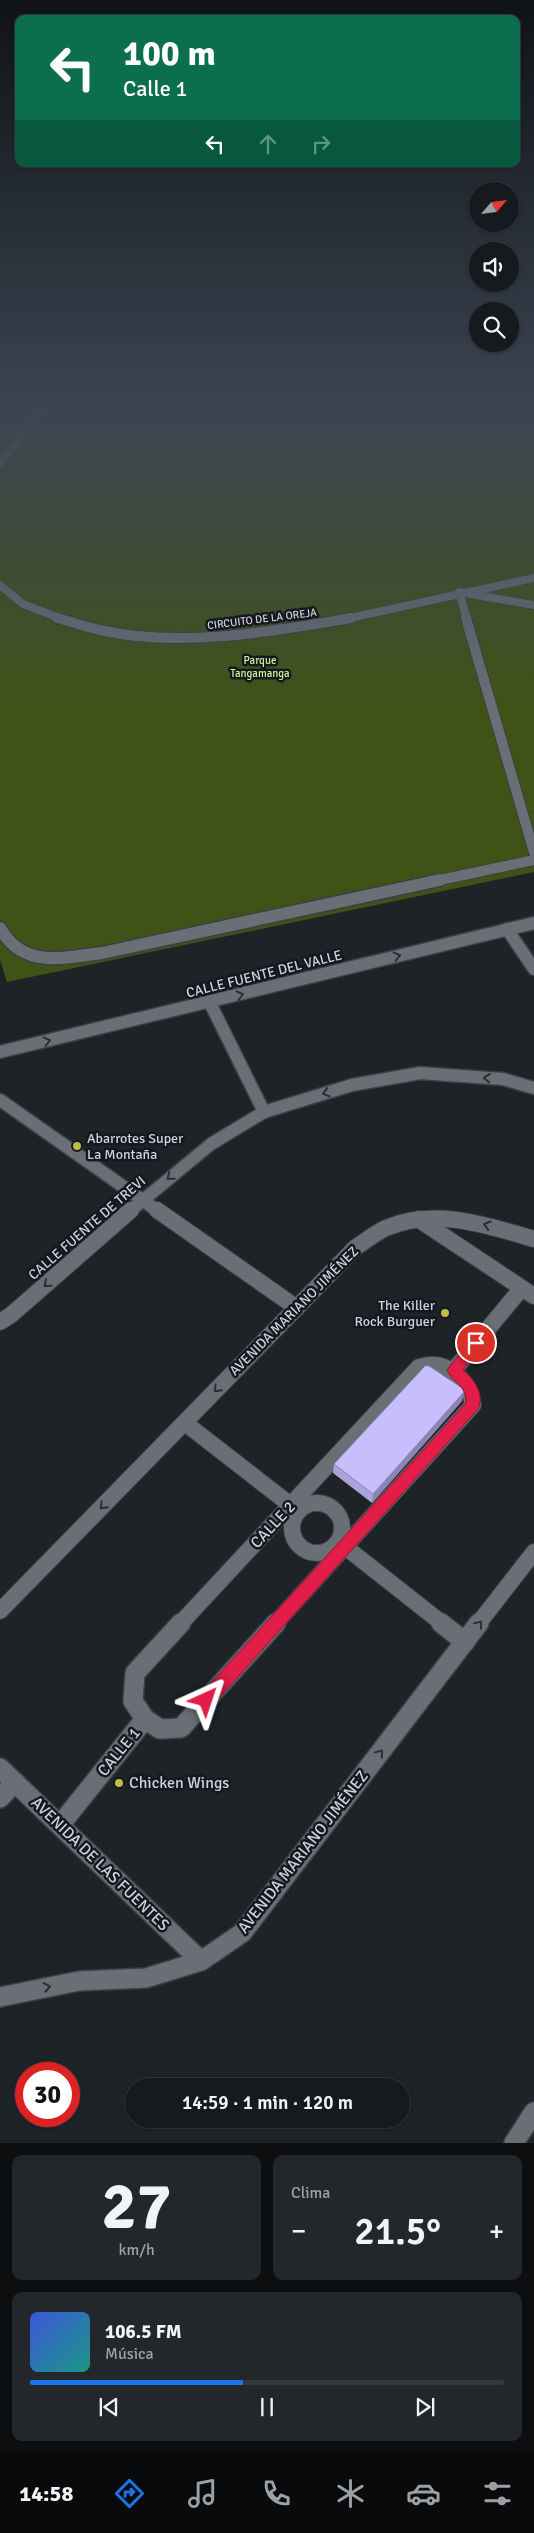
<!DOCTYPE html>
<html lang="es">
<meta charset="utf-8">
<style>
:root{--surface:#161a1e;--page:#23272b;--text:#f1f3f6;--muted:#9ea1a4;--line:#35383c;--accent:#1a73e8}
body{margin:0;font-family:Signika,sans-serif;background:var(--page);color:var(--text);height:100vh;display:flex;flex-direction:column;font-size:19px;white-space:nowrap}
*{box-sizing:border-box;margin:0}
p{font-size:16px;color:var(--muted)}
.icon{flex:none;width:28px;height:28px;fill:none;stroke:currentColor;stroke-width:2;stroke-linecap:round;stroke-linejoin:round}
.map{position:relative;height:2143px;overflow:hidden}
.sheet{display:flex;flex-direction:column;gap:12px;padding:12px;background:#0c0e10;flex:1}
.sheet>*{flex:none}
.guide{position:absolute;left:15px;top:15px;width:505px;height:152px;border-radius:10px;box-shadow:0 1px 4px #0004,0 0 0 1px var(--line);background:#0b6e4f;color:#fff;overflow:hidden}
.needle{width:32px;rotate:62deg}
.tools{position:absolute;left:469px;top:182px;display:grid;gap:10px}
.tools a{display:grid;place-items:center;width:50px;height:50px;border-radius:50%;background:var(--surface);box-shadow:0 1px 4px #0004,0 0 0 1px var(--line);font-size:25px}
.speed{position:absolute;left:15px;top:2062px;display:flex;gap:10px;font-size:25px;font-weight:700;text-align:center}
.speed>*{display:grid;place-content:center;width:65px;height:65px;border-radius:50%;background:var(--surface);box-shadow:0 1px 4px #0004,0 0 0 1px var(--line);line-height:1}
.speed .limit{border:8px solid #d22;background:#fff;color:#111}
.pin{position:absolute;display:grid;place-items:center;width:42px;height:42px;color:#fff;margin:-21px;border:2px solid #fff;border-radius:50%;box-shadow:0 1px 5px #0007}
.me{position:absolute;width:55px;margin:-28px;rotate:42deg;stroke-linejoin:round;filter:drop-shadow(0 0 4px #0008)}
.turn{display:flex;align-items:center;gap:18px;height:105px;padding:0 25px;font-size:22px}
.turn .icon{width:65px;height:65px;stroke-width:2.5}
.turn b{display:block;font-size:35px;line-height:42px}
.lanes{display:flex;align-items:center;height:48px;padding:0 25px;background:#0003;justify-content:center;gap:25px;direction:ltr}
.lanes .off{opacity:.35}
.big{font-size:38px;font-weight:600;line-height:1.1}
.sheet .widget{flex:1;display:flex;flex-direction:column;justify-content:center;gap:8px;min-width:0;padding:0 18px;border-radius:10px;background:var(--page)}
.sheet .dial{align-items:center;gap:0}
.dial b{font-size:65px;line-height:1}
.song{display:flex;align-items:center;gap:15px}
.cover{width:60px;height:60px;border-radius:8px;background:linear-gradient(135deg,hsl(230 70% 55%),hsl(170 70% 35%))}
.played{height:5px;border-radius:2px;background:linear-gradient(90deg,var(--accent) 45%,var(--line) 45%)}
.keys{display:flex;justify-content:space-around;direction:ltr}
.heat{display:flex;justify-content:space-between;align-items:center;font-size:28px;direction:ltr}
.sheet .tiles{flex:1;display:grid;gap:12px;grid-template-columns:1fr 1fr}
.widget:last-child{grid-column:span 2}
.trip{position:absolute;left:125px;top:2078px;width:285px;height:50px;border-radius:25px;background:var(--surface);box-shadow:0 1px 4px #0004,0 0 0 1px var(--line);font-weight:600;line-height:50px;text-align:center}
.menu{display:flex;height:80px;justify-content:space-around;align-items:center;background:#090a0c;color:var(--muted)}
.menu .icon{width:35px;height:35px}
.menu .on{color:var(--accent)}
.menu b{font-size:22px;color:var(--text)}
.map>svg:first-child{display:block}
.green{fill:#3f5317}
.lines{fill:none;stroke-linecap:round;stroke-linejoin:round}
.minor-far4-casing{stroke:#3c3f44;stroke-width:9}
.minor-far3-casing{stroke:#3c3f44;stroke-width:12}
.minor-far2-casing{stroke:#3c3f44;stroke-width:15}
.minor-far1-casing{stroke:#3c3f44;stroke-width:18}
.minor-casing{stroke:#3c3f44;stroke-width:22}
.minor-far4{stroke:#6a6f76;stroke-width:8}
.minor-far3{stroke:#6a6f76;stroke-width:10}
.minor-far2{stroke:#6a6f76;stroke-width:12}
.minor-far1{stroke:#6a6f76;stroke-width:16}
.minor{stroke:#6a6f76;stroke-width:19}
.wall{fill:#aca3da}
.shaded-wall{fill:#8c84b1}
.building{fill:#c8bdfd;stroke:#8c84b1}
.oneway{stroke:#2a2e35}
.route{fill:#e11d48;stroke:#92132f}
.poi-dot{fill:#bebf42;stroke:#15191f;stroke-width:2}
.labels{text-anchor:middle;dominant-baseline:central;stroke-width:5;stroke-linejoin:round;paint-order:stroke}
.far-street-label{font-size:11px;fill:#cfd2d6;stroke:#15191f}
.far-park-label{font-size:11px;fill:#cef096;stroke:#15191f}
.street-label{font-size:14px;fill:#cfd2d6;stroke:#15191f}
.poi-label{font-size:14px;fill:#cfd2d6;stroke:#15191f;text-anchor:start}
.near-street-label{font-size:16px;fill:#cfd2d6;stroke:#15191f}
.near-poi-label{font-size:16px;fill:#cfd2d6;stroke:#15191f;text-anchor:start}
</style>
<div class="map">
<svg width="534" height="2143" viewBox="0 0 534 2143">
<rect width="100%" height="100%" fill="#1e2328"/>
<path class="green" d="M0 409H534V872L7 982 0 960Z"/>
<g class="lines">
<defs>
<g id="minor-far4">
<path d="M0 463 43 409"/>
<path d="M0 585 23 604 62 619"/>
<path d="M345 619 534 578"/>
<path d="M467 619 459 592 534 605"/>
</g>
<g id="minor-far3">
<path d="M57 618C73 622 89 628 105 631 182 648 275 631 351 618"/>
<path d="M466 618 534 852"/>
<path d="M435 881 534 860"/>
</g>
<g id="minor-far2">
<path d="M0 928C23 969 62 958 102 953L440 880"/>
<path d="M507 929 534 969"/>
<path d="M210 1003 264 1112"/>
<path d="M0 1052 534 923"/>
<path d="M0 1100 158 1211"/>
<path d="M130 1211 211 1144 264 1112 352 1085 420 1073 503 1079 534 1088"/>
</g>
<g id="minor-far1">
<path d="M157 1210 297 1308"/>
<path d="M418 1219 534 1296"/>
<path d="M0 1322 11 1315 131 1210"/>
<path d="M454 1370 521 1289"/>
<path d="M185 1423 297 1510"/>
<circle cx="317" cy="1528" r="25"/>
<path d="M339 1542 443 1624"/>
<path d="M0 1611 356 1247C366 1241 375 1233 386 1228 434 1207 486 1225 534 1239"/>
<path d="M180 1624 419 1367C446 1358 469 1379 473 1405L275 1624"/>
<path d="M478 1624 534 1552"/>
</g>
<g id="minor">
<path d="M181 1623 135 1673 133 1701 145 1719 160 1729 181 1728 276 1623"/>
<path d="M441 1623 465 1642"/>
<path d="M0 1768 201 1961"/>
<path d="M0 1798 15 1782"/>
<path d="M60 1825 145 1719"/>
<path d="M0 1997 79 1981 146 1978 201 1961 242 1933 479 1623"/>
<path d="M514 2143 534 2112"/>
</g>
</defs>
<use href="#minor-far4" class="minor-far4-casing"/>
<use href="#minor-far3" class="minor-far3-casing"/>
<use href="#minor-far2" class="minor-far2-casing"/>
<use href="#minor-far1" class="minor-far1-casing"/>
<use href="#minor" class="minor-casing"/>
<use href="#minor-far4" class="minor-far4"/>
<use href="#minor-far3" class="minor-far3"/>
<use href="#minor-far2" class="minor-far2"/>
<use href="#minor-far1" class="minor-far1"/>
<use href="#minor" class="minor"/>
</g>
<path class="wall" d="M462 1401 372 1503 333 1473 334 1464Z"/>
<path class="shaded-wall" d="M464 1392 462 1401 372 1503 373 1494Z"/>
<path class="building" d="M425 1366H429L462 1388 464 1392 373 1494 334 1464Z"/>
<defs><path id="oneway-chevron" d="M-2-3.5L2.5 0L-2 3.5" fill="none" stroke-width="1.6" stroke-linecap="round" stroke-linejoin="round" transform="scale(1.25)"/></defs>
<g class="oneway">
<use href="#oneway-chevron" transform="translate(397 956) rotate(-14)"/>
<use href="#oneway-chevron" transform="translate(240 995) rotate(-14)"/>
<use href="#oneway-chevron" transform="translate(47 1041) rotate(-13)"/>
<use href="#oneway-chevron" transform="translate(487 1078) rotate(-176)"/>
<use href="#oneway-chevron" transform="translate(326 1093) rotate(163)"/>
<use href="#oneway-chevron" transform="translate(170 1177) rotate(141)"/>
<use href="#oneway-chevron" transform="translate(487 1225) rotate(-164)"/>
<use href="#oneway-chevron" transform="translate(47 1284) rotate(139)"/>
<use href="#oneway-chevron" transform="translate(217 1389) rotate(134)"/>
<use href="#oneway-chevron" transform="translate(103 1506) rotate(134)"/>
<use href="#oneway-chevron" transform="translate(479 1624) rotate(-53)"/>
<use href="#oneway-chevron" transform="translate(380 1753) rotate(-53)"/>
<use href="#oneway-chevron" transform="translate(47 1987) rotate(-10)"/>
</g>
<linearGradient id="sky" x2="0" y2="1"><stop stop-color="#101316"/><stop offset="0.58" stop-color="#3b4553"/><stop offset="1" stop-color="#3b4553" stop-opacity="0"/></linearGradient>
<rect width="534" height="709" fill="url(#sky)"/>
<path class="route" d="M476 1337 481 1339 483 1343 463 1370C474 1379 485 1394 478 1409L212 1706 206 1708 201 1706 198 1700 201 1694 466 1403C466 1383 454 1385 447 1370L471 1339Z"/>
<g class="poi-dot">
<circle cx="77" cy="1146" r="5"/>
<circle cx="445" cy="1313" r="5"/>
<circle cx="119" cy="1783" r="5"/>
</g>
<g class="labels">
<g class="far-street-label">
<text transform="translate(262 619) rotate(-7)">CIRCUITO DE LA OREJA</text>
</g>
<g class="far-park-label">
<text x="260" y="660">Parque<tspan x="260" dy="13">Tangamanga</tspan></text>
</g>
<g class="street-label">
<text transform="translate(264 974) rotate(-14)">CALLE FUENTE DEL VALLE</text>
<text transform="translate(87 1228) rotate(-41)">CALLE FUENTE DE TREVI</text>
<text transform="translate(294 1311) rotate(-45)">AVENIDA MARIANO JIMÉNEZ</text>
</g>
<g class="poi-label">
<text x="87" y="1138">Abarrotes Super<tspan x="87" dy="16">La Montaña</tspan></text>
<text x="435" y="1305" text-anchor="end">The Killer<tspan x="435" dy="16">Rock Burguer</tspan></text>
</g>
<g class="near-street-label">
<text transform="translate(273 1525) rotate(-47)">CALLE 2</text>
<text transform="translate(119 1752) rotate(-51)">CALLE 1</text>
<text transform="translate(303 1852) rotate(-52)">AVENIDA MARIANO JIMÉNEZ</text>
<text transform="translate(100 1864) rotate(44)">AVENIDA DE LAS FUENTES</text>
</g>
<g class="near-poi-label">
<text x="129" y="1783">Chicken Wings</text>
</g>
</g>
</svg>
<div class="tools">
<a><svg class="needle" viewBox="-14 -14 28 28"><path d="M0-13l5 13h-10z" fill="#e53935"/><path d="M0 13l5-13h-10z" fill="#9ea1a4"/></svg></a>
<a><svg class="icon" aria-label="sound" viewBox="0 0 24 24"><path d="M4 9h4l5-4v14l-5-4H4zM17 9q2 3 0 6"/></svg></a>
<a><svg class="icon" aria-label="search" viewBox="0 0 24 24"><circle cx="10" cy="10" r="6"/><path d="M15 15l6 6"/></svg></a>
</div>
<div class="speed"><div class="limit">30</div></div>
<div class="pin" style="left:476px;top:1343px;background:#d93025"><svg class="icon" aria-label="arrive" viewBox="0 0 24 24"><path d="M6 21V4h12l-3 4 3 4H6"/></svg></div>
<svg class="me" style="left:206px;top:1700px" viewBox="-20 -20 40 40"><path d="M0-17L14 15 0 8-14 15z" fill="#e11d48" stroke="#fff" stroke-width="4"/></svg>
<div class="trip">14:59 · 1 min · 120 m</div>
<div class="guide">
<div class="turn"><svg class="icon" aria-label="left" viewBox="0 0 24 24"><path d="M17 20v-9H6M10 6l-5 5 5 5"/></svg><div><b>100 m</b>Calle 1</div></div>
<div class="lanes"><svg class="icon" aria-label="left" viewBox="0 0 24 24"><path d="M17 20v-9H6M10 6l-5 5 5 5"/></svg><svg class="icon off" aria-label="ahead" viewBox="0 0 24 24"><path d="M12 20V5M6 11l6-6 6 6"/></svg><svg class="icon off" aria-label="right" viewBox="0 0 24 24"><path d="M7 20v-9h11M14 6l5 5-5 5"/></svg></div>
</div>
</div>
<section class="sheet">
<div class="tiles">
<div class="widget dial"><b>27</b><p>km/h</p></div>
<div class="widget"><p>Clima</p>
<div class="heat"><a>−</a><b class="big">21.5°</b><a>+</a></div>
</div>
<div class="widget">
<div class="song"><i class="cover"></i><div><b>106.5 FM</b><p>Música</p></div></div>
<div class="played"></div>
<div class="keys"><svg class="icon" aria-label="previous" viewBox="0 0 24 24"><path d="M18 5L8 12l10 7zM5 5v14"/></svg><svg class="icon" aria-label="pause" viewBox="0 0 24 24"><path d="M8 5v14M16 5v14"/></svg><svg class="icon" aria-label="next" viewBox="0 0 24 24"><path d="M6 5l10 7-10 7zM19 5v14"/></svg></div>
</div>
</div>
</section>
<nav class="menu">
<b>14:58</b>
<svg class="icon on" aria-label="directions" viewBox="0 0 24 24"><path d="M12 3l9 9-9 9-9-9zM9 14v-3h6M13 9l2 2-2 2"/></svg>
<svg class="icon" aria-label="music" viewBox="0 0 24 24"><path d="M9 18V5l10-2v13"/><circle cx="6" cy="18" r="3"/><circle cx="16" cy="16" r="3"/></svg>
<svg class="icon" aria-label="phone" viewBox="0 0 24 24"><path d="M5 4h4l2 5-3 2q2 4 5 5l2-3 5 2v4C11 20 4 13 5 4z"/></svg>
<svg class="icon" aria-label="climate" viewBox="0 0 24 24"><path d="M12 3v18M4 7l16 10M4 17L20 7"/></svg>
<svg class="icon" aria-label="car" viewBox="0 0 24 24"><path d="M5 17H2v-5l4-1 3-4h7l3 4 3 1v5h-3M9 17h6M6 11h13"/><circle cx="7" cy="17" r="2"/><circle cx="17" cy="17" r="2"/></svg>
<svg class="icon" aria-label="filters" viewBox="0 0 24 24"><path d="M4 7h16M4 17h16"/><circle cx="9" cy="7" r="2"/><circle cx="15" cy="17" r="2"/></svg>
</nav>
